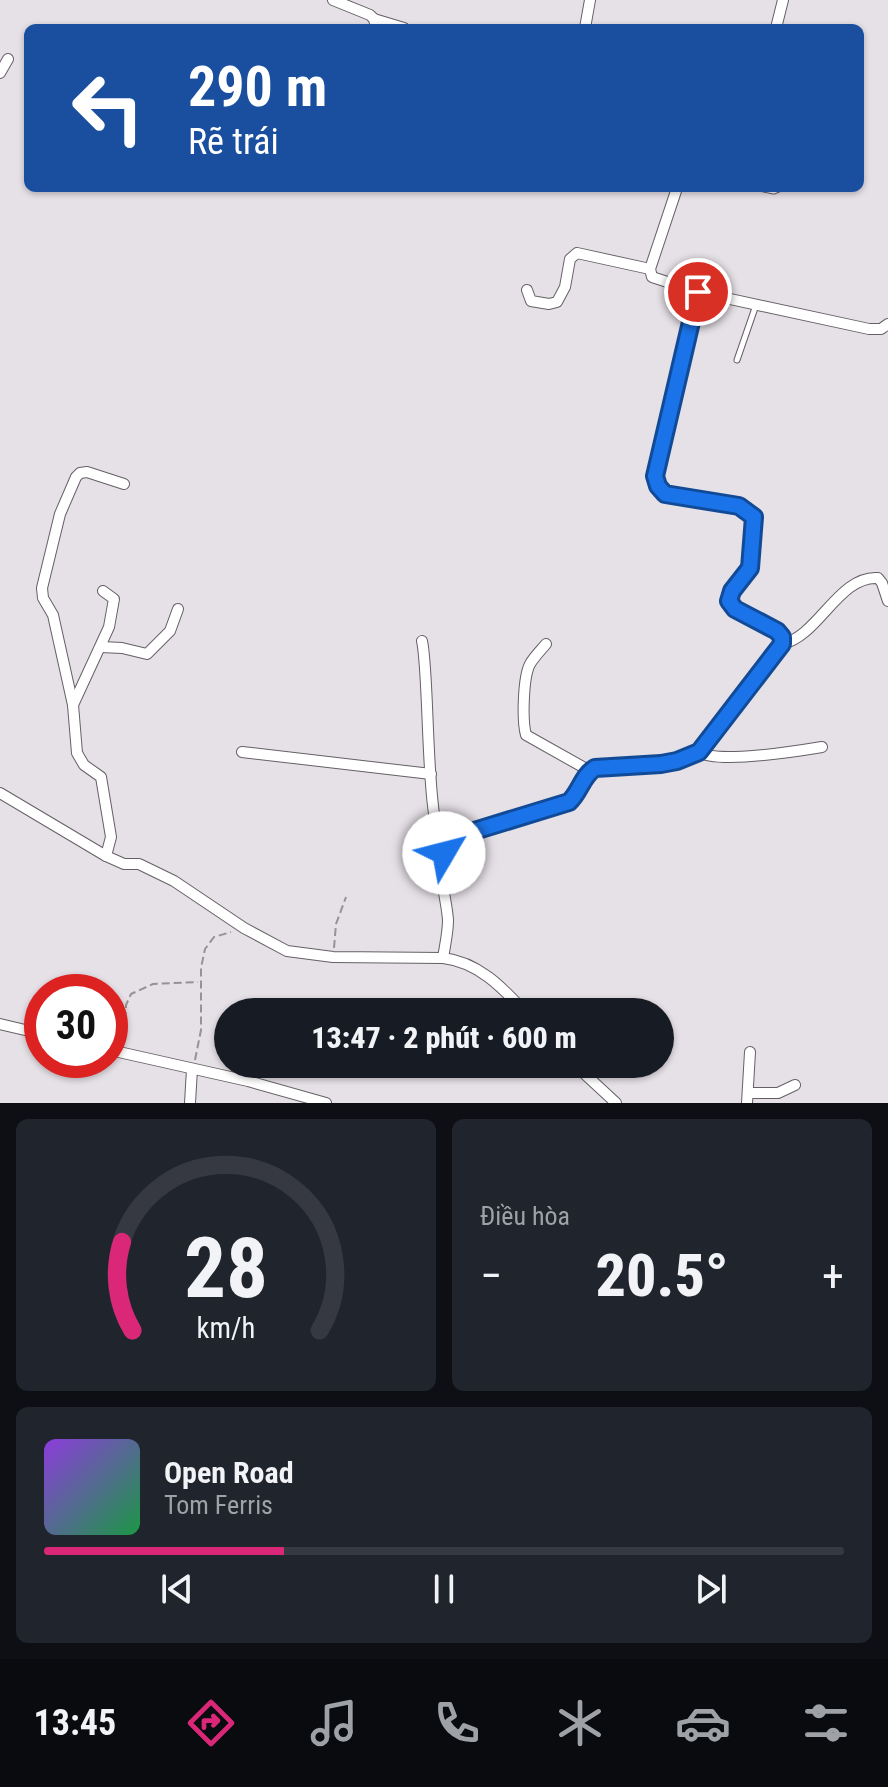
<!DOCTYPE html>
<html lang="vi">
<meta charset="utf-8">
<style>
:root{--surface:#171b24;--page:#20242c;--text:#f1f3f6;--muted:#9ea1a6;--line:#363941;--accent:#db2777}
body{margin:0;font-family:"Roboto Condensed",sans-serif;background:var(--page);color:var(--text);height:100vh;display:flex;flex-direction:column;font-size:30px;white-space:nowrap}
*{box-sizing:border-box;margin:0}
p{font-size:26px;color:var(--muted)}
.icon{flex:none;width:44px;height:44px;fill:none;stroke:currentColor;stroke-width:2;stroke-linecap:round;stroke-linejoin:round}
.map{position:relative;height:1103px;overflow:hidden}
.details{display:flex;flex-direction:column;gap:16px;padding:16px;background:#0d0f14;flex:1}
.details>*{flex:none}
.hud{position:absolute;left:24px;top:24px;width:840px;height:168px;border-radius:12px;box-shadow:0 2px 6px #0004;background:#1a4fa0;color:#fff;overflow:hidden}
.speed{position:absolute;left:24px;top:974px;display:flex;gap:16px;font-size:40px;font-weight:700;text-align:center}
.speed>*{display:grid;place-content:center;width:104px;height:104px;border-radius:50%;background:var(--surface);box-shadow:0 2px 6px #0004;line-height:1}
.speed .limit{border:12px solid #d22;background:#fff;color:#111}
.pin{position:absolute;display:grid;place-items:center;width:68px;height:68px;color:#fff;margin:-34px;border:4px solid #fff;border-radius:50%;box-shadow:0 2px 8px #0007}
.me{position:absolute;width:88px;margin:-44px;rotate:53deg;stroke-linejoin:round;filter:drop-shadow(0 0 6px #0008)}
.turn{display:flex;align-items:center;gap:28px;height:168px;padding:0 32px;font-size:36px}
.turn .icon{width:104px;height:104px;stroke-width:2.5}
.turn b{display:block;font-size:56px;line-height:68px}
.big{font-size:60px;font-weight:800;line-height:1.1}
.details .card{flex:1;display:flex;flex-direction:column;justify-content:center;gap:12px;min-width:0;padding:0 28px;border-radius:12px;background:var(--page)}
.details .dial{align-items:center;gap:0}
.dial svg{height:208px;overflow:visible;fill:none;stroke:var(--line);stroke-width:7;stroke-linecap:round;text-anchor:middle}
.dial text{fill:var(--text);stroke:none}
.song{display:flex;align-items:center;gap:24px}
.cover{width:96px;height:96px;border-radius:12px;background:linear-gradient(135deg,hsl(270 70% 55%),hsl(140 70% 35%))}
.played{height:8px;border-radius:4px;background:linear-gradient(90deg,var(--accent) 30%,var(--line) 30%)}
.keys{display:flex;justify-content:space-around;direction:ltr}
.heat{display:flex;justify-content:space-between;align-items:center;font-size:44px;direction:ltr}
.details .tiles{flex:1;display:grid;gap:16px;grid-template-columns:1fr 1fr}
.card:last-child{grid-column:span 2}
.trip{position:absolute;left:214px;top:998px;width:460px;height:80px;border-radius:40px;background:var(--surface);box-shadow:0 2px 6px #0004;font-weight:800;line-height:80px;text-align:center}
.menu{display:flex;height:128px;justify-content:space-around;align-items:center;background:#090b0e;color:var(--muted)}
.menu .icon{width:56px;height:56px}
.menu .active{color:var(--accent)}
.menu b{font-size:36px;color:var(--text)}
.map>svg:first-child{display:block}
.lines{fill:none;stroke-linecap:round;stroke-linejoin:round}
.lane-casing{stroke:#656066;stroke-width:7}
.street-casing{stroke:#656066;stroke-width:12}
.path{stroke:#969297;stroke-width:2;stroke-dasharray:8 4;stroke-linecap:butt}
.lane{stroke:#fff;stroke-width:5}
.street{stroke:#fff;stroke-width:10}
.route-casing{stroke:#114b97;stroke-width:20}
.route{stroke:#1a73e8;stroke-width:14}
</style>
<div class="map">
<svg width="888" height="1103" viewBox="0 0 888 1103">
<rect width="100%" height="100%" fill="#e6e0e7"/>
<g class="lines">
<defs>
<g id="lane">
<path d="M759 188 774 191 781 188"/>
<path d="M737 360 756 305"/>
</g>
<g id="street">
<path d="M333 0 370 15 374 19 376 28"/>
<path d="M374 19 404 28"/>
<path d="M585 28 590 0"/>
<path d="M776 28 783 0"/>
<path d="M0 73 8 59"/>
<path d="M677 188 650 269 652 277 698 292 869 329H881L888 324"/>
<path d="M527 290 531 301 549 304 557 302 565 287 570 259 577 253 650 269"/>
<path d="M422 641C430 677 425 833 445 848"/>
<path d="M546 644C541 650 534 657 530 664 523 677 522 721 526 735L590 771"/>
<path d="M782 644C818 637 839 575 878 578L882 583 888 601"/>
<path d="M101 647 122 648 147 654 170 631 178 609"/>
<path d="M73 705 109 627 114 599 103 591"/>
<path d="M242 752 431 774"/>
<path d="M699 752C717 764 798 751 822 747"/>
<path d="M0 793 106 856 124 864H139L174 881 244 928 287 951 333 957 443 958C478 962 502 987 525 1012"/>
<path d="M106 856 111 837 101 777 84 765 77 753 73 705 53 615 43 598 42 588 60 514 76 477 80 473 87 472 124 484"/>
<path d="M443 958C445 945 448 933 448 920 447 900 435 865 446 846 455 831 548 808 569 802 580 792 582 776 595 768L661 764 677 761 699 752 782 644V637L777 631 735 609 729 601 732 591 750 568 754 517 739 506 665 494 658 486 655 476 698 292"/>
<path d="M0 1024 42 1034"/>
<path d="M110 1050 248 1081 326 1103"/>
<path d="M574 1064 616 1103"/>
<path d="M748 1093H778L795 1085"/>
<path d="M190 1103 192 1069"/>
<path d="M747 1103 750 1052"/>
</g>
</defs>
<use href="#lane" class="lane-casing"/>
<use href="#street" class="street-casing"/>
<g class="path">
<path d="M334 948 336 924 346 897"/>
<path d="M124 1044 126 1005 131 994 153 984 198 982"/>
<path d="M195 1060 201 1030V968L205 949 214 937 231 932"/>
</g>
<use href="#lane" class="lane"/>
<use href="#street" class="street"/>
</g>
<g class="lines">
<defs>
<path id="route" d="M444 853 450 842 471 832 569 802C580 792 582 776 595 768L661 764 677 761 699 752 782 644V637L777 631 735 609 729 601 732 591 750 568 754 517 739 506 665 494 658 486 655 476 698 292"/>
</defs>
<use href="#route" class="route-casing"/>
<use href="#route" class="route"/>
</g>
</svg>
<div class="speed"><div class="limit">30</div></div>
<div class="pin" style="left:698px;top:292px;background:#d93025"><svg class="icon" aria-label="arrive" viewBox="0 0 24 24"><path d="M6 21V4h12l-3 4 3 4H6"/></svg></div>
<svg class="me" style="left:444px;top:853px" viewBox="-20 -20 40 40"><circle r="19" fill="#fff"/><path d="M0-13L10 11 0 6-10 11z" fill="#1a73e8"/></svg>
<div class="trip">13:47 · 2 phút · 600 m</div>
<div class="hud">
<div class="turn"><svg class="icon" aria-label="left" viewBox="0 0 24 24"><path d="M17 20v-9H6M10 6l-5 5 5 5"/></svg><div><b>290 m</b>Rẽ trái</div></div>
</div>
</div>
<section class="details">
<div class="tiles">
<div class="card dial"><svg viewBox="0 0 100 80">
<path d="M14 69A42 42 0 1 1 86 69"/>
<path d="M14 69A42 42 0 0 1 10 35" stroke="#db2777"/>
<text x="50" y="56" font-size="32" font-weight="700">28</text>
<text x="50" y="72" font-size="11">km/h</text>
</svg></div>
<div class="card"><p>Điều hòa</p>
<div class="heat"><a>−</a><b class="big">20.5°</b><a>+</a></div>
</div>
<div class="card">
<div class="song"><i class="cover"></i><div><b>Open Road</b><p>Tom Ferris</p></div></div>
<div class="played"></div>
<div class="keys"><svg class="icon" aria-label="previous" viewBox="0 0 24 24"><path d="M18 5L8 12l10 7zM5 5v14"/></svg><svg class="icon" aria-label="pause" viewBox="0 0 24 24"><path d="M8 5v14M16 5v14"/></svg><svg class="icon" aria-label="next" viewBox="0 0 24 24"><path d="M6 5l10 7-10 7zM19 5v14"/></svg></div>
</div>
</div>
</section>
<nav class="menu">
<b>13:45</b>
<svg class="icon active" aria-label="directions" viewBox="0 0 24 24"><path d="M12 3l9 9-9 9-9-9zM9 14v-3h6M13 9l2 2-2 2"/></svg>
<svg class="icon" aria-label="music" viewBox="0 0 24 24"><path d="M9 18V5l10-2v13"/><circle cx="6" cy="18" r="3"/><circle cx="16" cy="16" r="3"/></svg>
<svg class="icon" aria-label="phone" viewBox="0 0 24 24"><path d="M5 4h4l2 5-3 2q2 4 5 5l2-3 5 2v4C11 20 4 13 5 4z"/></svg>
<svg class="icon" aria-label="climate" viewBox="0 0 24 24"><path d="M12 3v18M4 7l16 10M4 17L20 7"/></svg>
<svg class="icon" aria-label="car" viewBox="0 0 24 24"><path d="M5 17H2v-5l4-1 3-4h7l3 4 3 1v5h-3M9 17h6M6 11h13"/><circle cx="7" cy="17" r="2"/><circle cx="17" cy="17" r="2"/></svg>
<svg class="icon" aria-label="filters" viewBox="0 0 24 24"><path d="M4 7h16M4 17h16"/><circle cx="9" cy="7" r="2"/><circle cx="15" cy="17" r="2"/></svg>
</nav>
